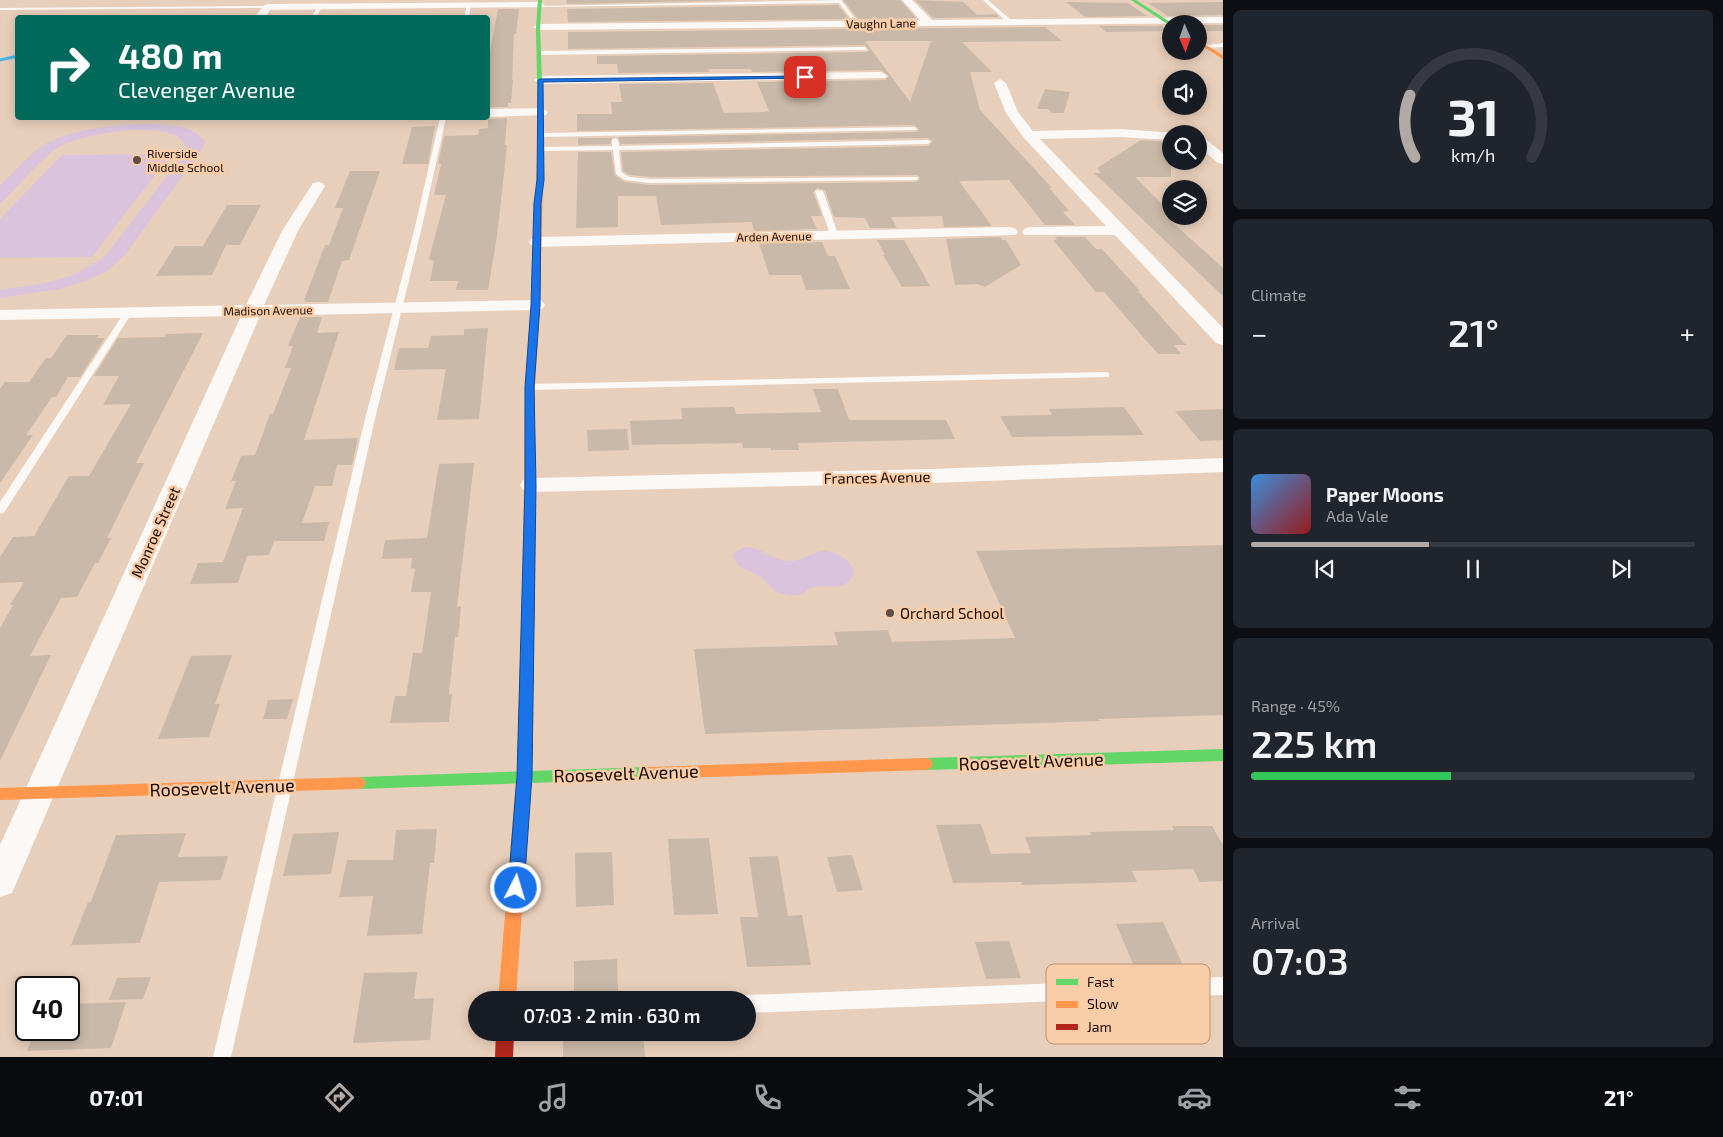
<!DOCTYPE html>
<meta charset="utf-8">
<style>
:root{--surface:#171b24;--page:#20242c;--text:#f1f3f6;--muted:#9ea1a6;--line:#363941;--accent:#b0a9a5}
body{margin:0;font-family:"Exo 2",sans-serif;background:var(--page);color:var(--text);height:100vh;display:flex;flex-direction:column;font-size:19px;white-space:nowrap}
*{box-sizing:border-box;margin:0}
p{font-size:16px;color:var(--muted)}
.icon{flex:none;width:28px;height:28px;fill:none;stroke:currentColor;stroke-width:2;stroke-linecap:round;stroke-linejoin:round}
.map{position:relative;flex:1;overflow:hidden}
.panel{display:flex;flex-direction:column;gap:10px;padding:10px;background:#0d0f14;width:500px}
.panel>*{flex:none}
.hud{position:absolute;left:15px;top:15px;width:475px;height:105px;border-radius:5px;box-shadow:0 2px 12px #0003;background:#00695c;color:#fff;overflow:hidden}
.needle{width:32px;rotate:178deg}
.controls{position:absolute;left:1162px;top:15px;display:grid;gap:10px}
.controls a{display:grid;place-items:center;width:45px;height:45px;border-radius:50%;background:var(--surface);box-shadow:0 2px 12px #0003;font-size:25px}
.speed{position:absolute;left:15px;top:976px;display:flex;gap:10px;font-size:25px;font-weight:700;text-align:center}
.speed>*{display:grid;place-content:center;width:65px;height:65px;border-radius:50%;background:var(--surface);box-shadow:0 2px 12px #0003;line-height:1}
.speed .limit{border:2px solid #111;border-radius:8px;background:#fff;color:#111}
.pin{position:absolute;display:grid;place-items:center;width:42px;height:42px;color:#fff;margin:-21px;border-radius:10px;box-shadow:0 2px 8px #0006}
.me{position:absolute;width:55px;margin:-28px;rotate:5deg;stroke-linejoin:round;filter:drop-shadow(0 0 4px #0008)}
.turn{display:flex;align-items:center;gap:18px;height:105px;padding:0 20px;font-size:22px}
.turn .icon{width:65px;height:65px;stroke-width:2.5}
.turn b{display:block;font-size:35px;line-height:42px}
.big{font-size:38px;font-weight:600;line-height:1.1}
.panel .widget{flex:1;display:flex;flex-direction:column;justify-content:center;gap:8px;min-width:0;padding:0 18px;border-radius:8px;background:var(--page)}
.panel .dial{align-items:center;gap:0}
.dial svg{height:130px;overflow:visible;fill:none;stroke:var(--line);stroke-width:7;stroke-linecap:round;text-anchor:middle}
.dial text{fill:var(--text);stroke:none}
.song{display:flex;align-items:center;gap:15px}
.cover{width:60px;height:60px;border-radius:8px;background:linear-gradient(135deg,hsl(210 70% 55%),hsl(0 70% 35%))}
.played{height:5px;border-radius:2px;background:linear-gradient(90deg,var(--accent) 40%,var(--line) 40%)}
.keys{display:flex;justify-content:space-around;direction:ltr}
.heat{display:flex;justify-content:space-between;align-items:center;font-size:28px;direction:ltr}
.charge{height:8px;border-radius:4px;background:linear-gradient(90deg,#34c759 45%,var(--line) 0)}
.trip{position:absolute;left:468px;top:991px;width:288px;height:50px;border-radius:25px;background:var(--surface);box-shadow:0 2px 12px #0003;font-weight:600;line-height:50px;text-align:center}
.tabs{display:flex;height:80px;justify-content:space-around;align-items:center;background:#090b0e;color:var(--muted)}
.tabs .icon{width:35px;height:35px}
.tabs .on{color:var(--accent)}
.tabs b{font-size:22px;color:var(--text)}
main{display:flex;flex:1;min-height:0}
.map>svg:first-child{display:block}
.green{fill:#dbc3de}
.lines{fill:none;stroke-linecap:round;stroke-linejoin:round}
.stream{stroke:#49b6e8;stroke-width:3}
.building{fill:#cab9a8;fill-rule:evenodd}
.lane{fill:#fcf8f5;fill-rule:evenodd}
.street{fill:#fcf8f5;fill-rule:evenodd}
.fast{fill:#63d668;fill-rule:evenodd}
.slow{fill:#ff974d;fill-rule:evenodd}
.jam{fill:#b3261e;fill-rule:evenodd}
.route{fill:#1a73e8;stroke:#114b97}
.poi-dot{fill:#614e42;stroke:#facda9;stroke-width:2}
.labels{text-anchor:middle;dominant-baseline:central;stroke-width:5;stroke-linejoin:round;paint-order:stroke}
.far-street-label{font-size:12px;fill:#180901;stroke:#facda9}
.far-poi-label{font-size:12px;fill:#180901;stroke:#facda9;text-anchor:start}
.street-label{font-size:15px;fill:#180901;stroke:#facda9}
.poi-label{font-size:15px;fill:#180901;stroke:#facda9;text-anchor:start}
.near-street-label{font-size:18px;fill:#180901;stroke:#facda9}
.key{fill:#facda9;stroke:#b69277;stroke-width:1}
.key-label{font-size:14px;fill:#180901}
</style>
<main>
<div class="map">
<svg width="1223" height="1057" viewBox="0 0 1223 1057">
<rect width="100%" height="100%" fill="#e8cfbb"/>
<g class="green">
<path d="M151 124C170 125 192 125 205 141L203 148 125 255 107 271 86 281 59 289 0 298V289L30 286 53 281 70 276 100 260 107 254 186 151V146C173 116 81 134 59 147 40 159 17 188 0 204V186C12 174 25 159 39 148 65 129 119 124 151 124Z"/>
<path d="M171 154 92 257 0 258V219L62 155Z"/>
<path d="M743 547C763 546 771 561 790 561 803 561 813 550 826 551 839 552 866 569 847 583 837 589 824 585 813 587 806 589 804 595 797 595 792 596 786 595 781 593 770 590 767 580 757 575 746 568 736 570 733 554Z"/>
</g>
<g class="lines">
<path class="stream" d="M0 60 18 56"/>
</g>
<g class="building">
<path d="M566 0H746L567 4Z"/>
<path d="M843 0H900L916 18 858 19Z"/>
<path d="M915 0 963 2 977 15 996 14 999 17 933 18Z"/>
<path d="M1066 2 1128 3 1147 16 1085 17Z"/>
<path d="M1223 2V15L1168 16 1148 3Z"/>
<path d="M838 5 849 19 568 22 567 9Z"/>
<path d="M498 9H519L516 34H514L512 80H513L511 103H508V107H488V57H489Z"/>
<rect x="1199" y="25" width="24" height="6"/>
<path d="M1099 26H1161L1171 31 1106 32Z"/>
<path d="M1045 27 1062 41 962 42 992 72H970L980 110 1052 188H1049L1069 211 1063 212 1075 225H1045L1009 180 959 181 992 226 944 227 942 216 891 217 897 228H870L865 218 834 217 825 190 817 188 813 192 822 216H811L817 229 754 231 752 222 661 225 656 196H618V227L576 228 578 152H611L615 176 625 182 650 185 916 182 920 179 918 175 650 177 630 175 623 171 621 152 928 146 933 141 928 138 621 144 618 137 916 132 919 129 914 125 577 131V114H612L611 102H622L619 84 713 83 724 113 763 112 769 111 757 82 885 80 889 76 881 70 752 72 751 69H708L710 72 618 73 617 64H597V56L867 52 869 50 865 45 568 49V32ZM865 41H931L910 102Z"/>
<path d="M1045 89 1070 92 1064 113H1052L1048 109H1037Z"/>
<path d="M507 118 505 145H507L503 182 497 236 488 290H456L458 281H430L434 261 429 259 446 195H434L441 164H438L444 136 478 135 479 129 488 128V119Z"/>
<path d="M435 126 428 164H402L412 127Z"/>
<path d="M578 138H612L610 144 578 145Z"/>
<path d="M1141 140 1171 142V177H1135L1171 213V216H1175L1180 221H1171L1223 268V296L1094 173H1101L1097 168Z"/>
<path d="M350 171H380L349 260 342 261 328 302H305L306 300H304L325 245H329L343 208H335Z"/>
<path d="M227 205H261L240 245H226L212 275 156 276 175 246H203Z"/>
<path d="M1000 237 1002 240H1006L1021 265 985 287 977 284 955 285 946 239Z"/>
<path d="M1055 237H1085L1096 249H1102L1140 291H1138L1186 345H1174L1181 354H1158L1104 292H1096L1053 240H1057Z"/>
<path d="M877 240H904L930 286 902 287 883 255H885Z"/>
<path d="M822 242 828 256H835L850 289 806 290 801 275H769L759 243Z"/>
<path d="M300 317H322L317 333 339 332 304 440 358 438 352 465H337L332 486H315L302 523 329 522 324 541H274L269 555 247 556 238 583 190 584 198 563 223 562 243 508 225 509 236 481H231L241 456 255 455 270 414H273L291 368H285L293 346H288Z"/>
<path d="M488 328 479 419 437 420 446 369 394 370 399 348H428L431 336 464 335V329Z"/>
<path d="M203 333 136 463H144L107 538H111L98 563H95L77 597 61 598 30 656 51 655 0 761V628L13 605H10L24 582 0 583V557L13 537 34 536 69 476H89L131 404 103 405 119 376H94L118 338 165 337 166 334Z"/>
<path d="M67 335H99L97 338H105L80 377H68L56 397H52L26 435H33L0 483V389L5 382H29L46 358H51Z"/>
<path d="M813 389H838L849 420H946L955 439 798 443 799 450H771V448H743L742 443 632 445 630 421 682 419 681 408 734 407 736 414 821 412Z"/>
<path d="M1124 407 1144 435 1012 437 1000 416 1052 415 1049 409Z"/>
<path d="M1223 409V440L1200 441 1175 411Z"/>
<path d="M627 429 629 450 588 451 587 430Z"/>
<path d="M474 463 457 607 461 606 458 637H455L449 694H452L449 722 390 723 395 696H406L413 653H422L431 592H411L415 569 411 568 412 558 382 559 385 540 427 538 439 464Z"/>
<path d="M1223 545V715L1098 719 1100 721 705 734 694 649 838 645 834 632 888 630 892 642 1015 638 976 551Z"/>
<path d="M232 655 215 704H220L209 737 158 739 191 656Z"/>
<path d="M293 699 287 719H263L268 700Z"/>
<path d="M981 824 991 854 1031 853 1025 837 1091 835 1090 832 1174 830 1172 826H1212L1223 845V881L1200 882 1193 869 1132 871 1137 882 1022 885 1021 882 953 883 936 825Z"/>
<path d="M437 829 434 863H430L422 934 367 936 373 896 339 897 347 860H393L396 830Z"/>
<path d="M339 832 331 874 283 876 293 834Z"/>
<path d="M186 833 178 857 228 856 221 880 159 882 140 943 71 945 88 902H91L116 835Z"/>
<path d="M709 838 718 914 674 915 668 839Z"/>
<path d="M612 852 614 905 576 907 575 853Z"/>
<path d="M852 855 863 890 837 892 827 857Z"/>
<path d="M778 856 788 916 802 915 811 965 747 967 740 917H758L749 857Z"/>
<path d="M1163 922 1188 976 1139 978 1116 924Z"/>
<path d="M1009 941 1021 978 986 979 975 942Z"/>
<path d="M617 959 618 991 574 992V961Z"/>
<path d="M417 972 414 999 434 998 430 1040 353 1043 364 973Z"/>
<path d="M151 977 143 999 109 1000 117 978Z"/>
<path d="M126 1002 111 1048 27 1051 35 1030H69V1004Z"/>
<path d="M563 1032H643L645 1057H563Z"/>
</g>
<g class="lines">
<g class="lane">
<path d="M841 0 860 25H856L839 3 540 7 538 6Z"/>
<path d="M983 0H988L1012 21V23H1008Z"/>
<path d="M469 4 471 5 469 18H464L467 5Z"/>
<path d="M269 6 267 8 0 10V8Z"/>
<path d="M318 6 322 7 316 18H311Z"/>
<path d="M1223 43V47L1204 48 1201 46Z"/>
<path d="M865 47 867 50 539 55 536 53 539 51Z"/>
<path d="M440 118H446L421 231 375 419 231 1057H213L365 419 414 231Z"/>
<path d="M914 127 917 129 916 130 541 137 538 135 541 133Z"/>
<path d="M615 138 618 140 619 146 928 140 931 142 928 144 619 150 621 172 629 177 650 179 918 177V179L916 180 650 183 625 180 616 174 613 150 541 151 538 149 541 147 612 146V140Z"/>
<path d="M817 190 823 191 838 234 837 236 830 234 815 191Z"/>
<path d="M128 310 132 313 4 513 0 514V502L124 313Z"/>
<path d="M1106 372 1109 373V377L530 390 525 387 530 384Z"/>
<path d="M1223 977V995L746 1013V1000H739L746 995Z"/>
</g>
<g class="street">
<path d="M902 0H912L932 20 1223 17V23L538 30 533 27 538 24 920 20Z"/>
<path d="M540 2 545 5 543 7 270 10 265 18H254L264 5 267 4Z"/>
<path d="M881 72 885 74 887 76 885 78 540 84 534 80 540 76Z"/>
<path d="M1000 79 1006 83 1018 112 1033 131 1120 129 1176 133 1171 134V140L1120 137 1040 139 1223 328V345L1216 343 1115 235H1024L1022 232 1024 229 1030 227 1106 226 1024 138 1006 113 994 83Z"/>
<path d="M542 108 548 112 546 115 488 117V109Z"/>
<path d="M1199 137 1204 138 1223 153V164L1218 163 1199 147Z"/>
<path d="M318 182 323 183 325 186 298 231 264 305 536 300 542 301 545 305 542 309 536 310 260 316 12 893 0 897V845L241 316 0 320V310L246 305 282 231 313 183Z"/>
<path d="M1010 227 1016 229 1018 232 1016 235 537 247 531 245 529 242 531 239 537 237Z"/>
<path d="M1223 458V472L931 483 531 492 523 490 520 485 523 480 531 478 931 469Z"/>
</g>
<g class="fast">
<path d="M538 0H542L540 27 544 137 541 139 538 137 536 27Z"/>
<path d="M1131 0H1136L1173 24 1169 25Z"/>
<path d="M1223 749V761L926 770 921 768 919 764 921 760 926 758Z"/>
<path d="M648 767 653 769 655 773 653 777 648 779 359 789 354 787 352 783 354 779 359 777Z"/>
</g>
<g class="slow">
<path d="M1199 41 1223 55V59L1199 44Z"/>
<path d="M541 135 544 137 540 305 535 387V569L529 573 523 569 525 387 532 305 538 137Z"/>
<path d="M525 750 530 752 532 756 516 1000H498L518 756 520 752Z"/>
<path d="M926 758 931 760 933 764 931 768 926 770 648 779 643 777 641 773 643 769 648 767Z"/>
<path d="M359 777 364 779 366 783 364 787 359 789 0 800V788Z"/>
</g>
<g class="jam">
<path d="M529 565 535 569 532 756 530 760 525 762 520 760 518 756 523 569Z"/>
<path d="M496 1032H514L513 1057H495Z"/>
</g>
</g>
<path class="route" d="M805 76 807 78 543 82 544 180 541 203 540 305 534 387 536 485 532 776 524 888 521 893 516 895 510 893 508 888 517 776 525 485V387L531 305 534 203 537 180 538 80 540 79Z"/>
<g class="poi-dot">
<circle cx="137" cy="160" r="5"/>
<circle cx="890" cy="613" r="5"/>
</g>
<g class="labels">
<g class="far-street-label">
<text transform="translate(881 23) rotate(-1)">Vaughn Lane</text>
<text transform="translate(774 236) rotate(-1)">Arden Avenue</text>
<text transform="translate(268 310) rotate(-1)">Madison Avenue</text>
</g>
<g class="far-poi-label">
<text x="147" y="153">Riverside<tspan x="147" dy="14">Middle School</tspan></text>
</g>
<g class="street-label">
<text transform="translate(877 477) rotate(-1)">Frances Avenue</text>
<text transform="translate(155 532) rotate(-66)">Monroe Street</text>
</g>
<g class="poi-label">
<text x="900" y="613">Orchard School</text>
</g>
<g class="near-street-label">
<text transform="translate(1031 761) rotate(-2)">Roosevelt Avenue</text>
<text transform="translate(626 773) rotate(-2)">Roosevelt Avenue</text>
<text transform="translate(222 787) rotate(-2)">Roosevelt Avenue</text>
</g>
</g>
<rect x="1046" y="964" width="164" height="80" rx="8" class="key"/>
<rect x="1056" y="979" width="22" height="6" fill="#63d668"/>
<rect x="1056" y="1001" width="22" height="7" fill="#ff974d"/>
<rect x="1056" y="1024" width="22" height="6" fill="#b3261e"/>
<g class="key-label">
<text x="1087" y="987">Fast</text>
<text x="1087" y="1009">Slow</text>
<text x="1087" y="1032">Jam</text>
</g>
</svg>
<div class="controls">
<a><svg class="needle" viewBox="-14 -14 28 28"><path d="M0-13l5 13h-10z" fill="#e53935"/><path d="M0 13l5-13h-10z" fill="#9ea1a6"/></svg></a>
<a><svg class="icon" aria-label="sound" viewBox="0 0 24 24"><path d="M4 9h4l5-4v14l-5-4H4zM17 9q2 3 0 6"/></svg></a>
<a><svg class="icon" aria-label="search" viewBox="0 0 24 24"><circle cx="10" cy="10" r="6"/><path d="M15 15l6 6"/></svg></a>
<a><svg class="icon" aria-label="layers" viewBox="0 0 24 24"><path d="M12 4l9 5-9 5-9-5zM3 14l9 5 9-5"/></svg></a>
</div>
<div class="speed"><div class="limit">40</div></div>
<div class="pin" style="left:805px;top:77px;background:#d93025"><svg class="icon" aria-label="arrive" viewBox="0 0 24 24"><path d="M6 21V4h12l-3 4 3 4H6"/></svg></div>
<svg class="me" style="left:516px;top:888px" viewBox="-20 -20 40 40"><circle r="17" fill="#1a73e8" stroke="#fff" stroke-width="3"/><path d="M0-11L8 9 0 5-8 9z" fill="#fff"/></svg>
<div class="trip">07:03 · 2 min · 630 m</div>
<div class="hud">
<div class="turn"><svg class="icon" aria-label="right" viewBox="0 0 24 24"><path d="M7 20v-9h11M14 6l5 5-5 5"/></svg><div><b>480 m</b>Clevenger Avenue</div></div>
</div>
</div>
<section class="panel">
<div class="widget dial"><svg viewBox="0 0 100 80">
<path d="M14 69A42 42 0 1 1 86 69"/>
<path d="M14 69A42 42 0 0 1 11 31" stroke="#b0a9a5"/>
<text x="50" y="56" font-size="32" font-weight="700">31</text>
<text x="50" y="72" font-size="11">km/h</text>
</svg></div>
<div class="widget"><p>Climate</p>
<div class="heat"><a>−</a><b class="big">21°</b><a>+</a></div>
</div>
<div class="widget">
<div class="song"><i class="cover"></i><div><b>Paper Moons</b><p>Ada Vale</p></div></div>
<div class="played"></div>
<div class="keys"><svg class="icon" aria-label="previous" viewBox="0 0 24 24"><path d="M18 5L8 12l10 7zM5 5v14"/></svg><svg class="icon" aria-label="pause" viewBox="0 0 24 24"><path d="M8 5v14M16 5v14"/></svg><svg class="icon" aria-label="next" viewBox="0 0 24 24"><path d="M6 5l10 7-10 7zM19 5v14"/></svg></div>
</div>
<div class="widget"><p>Range · 45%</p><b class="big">225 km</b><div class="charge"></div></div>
<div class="widget"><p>Arrival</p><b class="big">07:03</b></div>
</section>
</main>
<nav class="tabs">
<b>07:01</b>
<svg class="icon on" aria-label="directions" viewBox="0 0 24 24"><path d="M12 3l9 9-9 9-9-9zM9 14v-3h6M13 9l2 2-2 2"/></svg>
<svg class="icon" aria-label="music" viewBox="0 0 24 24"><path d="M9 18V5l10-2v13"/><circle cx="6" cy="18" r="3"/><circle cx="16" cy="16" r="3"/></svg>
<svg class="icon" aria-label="phone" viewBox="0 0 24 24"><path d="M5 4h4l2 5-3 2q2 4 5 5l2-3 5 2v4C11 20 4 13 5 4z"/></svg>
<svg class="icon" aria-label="climate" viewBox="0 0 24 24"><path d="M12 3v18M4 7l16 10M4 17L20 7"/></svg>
<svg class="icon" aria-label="car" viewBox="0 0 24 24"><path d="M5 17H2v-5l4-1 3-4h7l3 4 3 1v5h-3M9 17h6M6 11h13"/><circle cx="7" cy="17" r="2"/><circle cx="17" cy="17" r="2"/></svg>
<svg class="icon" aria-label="filters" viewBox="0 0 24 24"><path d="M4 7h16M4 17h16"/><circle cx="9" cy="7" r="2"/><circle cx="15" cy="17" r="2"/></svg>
<b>21°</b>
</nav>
